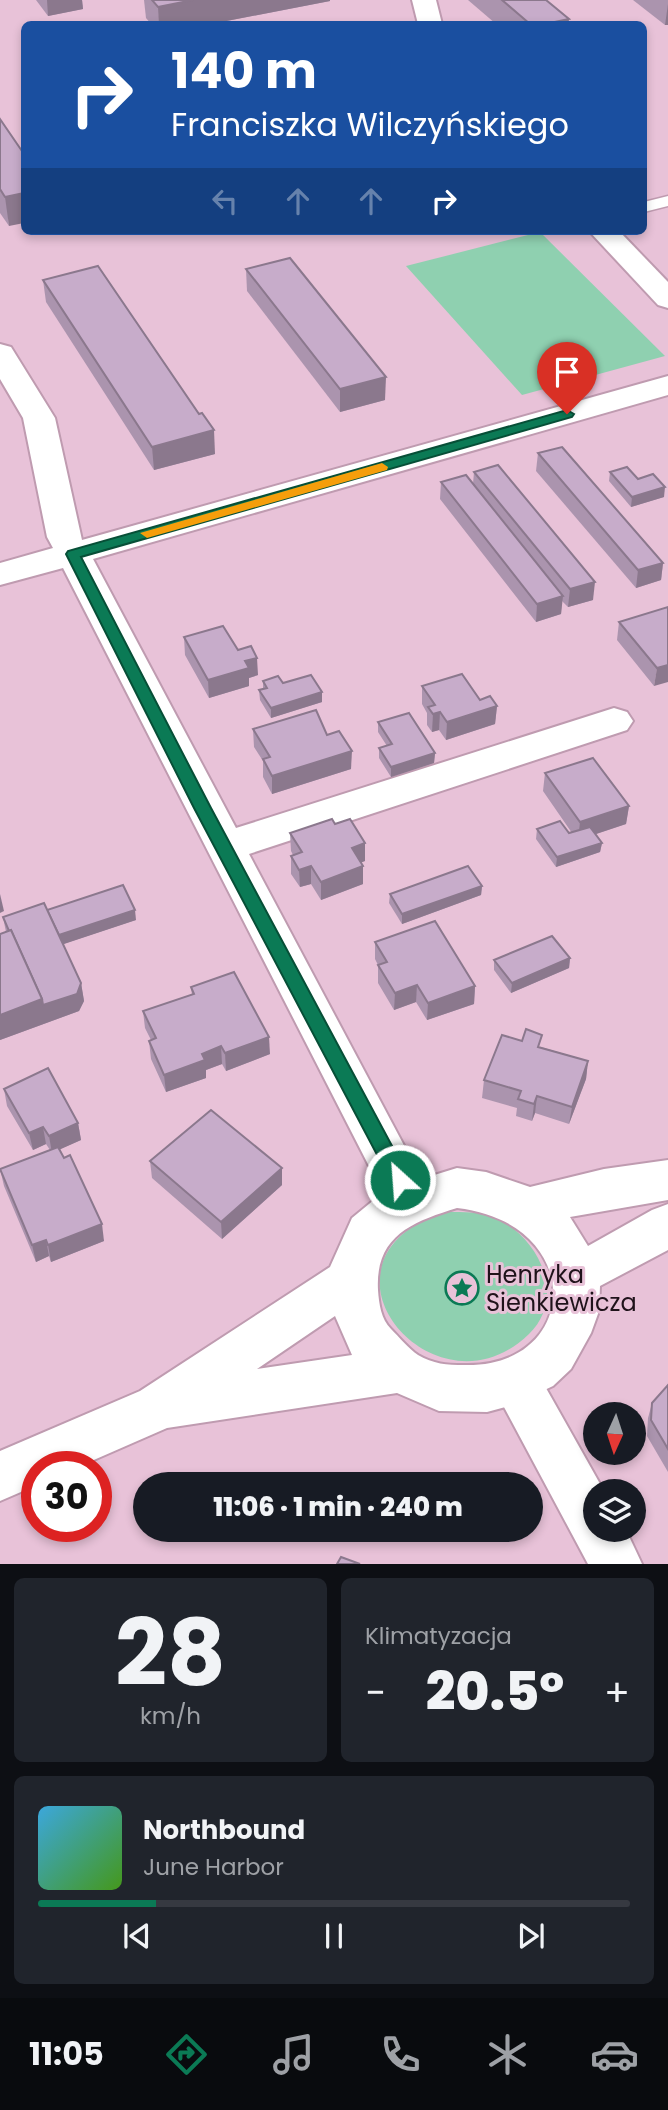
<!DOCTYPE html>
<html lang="pl">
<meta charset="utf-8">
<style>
:root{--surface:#171b24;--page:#20242c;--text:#f1f3f6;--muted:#9ea1a6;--line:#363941;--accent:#0b7a55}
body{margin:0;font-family:Poppins,sans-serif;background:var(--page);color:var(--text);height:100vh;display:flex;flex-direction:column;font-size:26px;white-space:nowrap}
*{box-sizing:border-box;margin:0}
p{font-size:23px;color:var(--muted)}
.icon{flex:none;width:38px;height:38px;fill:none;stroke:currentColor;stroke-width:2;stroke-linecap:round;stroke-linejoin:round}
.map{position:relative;height:1564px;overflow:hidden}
.drawer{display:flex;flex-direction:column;gap:14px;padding:14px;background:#0d0f14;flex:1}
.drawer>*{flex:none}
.hud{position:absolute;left:21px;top:21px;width:626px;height:214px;border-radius:10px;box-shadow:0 4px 10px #0003;background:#1a4fa0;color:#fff;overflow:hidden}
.needle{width:46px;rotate:183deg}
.tools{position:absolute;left:583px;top:1402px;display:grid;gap:14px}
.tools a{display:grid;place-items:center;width:63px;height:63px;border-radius:50%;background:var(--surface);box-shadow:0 4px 10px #0003;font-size:35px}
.speed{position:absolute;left:21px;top:1451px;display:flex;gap:14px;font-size:35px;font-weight:700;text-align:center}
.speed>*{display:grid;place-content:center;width:91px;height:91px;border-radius:50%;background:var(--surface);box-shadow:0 4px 10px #0003;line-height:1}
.speed .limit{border:10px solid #d22;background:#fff;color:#111}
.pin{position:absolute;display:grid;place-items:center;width:60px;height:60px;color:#fff;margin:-72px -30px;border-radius:50% 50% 50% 0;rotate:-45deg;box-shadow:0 0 7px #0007}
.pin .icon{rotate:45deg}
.me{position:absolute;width:77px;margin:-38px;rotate:334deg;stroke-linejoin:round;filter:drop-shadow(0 0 5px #0008)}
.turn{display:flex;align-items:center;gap:24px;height:147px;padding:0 35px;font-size:32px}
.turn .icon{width:91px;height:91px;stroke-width:2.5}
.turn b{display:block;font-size:49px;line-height:60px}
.lanes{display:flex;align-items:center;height:66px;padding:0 35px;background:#0003;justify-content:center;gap:35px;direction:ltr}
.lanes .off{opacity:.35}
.big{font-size:52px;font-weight:800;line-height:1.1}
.drawer .tile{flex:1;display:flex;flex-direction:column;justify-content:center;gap:10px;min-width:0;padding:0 24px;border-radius:10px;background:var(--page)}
.drawer .dial{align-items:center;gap:0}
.dial b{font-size:91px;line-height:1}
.song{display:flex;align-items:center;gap:21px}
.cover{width:84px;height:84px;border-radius:10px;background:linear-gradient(135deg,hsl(200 70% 55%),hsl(100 70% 35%))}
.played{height:7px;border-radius:4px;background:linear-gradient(90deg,var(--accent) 20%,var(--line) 20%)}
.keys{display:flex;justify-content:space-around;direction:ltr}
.heat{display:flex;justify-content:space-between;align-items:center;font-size:38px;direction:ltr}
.drawer .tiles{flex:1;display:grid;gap:14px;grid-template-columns:1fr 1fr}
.tile:last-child{grid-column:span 2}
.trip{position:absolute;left:133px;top:1472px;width:410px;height:70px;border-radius:35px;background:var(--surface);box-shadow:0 4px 10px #0003;font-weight:800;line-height:70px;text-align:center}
.menu{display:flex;height:112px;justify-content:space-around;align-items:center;background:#090b0e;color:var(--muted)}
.menu .icon{width:49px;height:49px}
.menu .on{color:var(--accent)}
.menu b{font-size:32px;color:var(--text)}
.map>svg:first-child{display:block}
.green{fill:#8fd0b0}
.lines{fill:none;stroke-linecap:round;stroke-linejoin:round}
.service-casing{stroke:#bf9bb0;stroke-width:3}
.minor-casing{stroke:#bf9bb0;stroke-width:4}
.tertiary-casing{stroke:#bf9bb0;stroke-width:4}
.service{fill:#fff;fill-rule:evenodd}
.minor{fill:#fff;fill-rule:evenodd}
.tertiary{fill:#fff;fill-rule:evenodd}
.wall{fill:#ab94ae}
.shaded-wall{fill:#8b788d}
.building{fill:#c7acca;stroke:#8b788d;stroke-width:2}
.route{fill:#0b7a55;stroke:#074f37;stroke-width:2}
.slow{fill:#f59e0b}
.labels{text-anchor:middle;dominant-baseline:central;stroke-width:6;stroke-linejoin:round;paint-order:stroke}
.near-poi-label{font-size:24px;fill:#1f121a;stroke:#e8c2d8;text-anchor:start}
</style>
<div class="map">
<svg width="668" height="1564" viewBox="0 0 668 1564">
<rect width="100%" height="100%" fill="#e8c2d8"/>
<g class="green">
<path d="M540 232 665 356 522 395 406 266Z"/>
<path d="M443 1212C462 1212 483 1211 500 1220 541 1242 566 1298 529 1334 436 1425 297 1263 443 1212Z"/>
</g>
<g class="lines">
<defs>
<path id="service" d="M668 196V206L644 212V202Z"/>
<g id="minor">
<path d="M412 0H436L442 24H418Z"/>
<path d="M589 231H619L668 282V308L658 305Z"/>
<path d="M0 344 11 347 55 418 82 540 668 376V395L93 559 236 828 614 708 627 712 633 721 627 730 249 854 425 1185 432 1199 425 1213 409 1219 393 1213 63 568 0 585V563L53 548 47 537 23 418 0 379Z"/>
<path d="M515 1358 533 1365 604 1491H595V1530H626L642 1564H588L490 1381 497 1365Z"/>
</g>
<path id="tertiary" d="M668 1160V1200L570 1217 588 1246 652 1210 668 1204V1250L600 1286 599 1311 591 1333 571 1369 553 1386 513 1405 487 1412 439 1411 397 1393 167 1428 80 1466H37V1485L0 1501V1451L140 1391 330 1267 352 1218 386 1190 457 1168 486 1172 530 1187 604 1169ZM457 1208C587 1223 581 1368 464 1365 447 1365 433 1364 418 1355 409 1349 399 1337 391 1329 381 1319 379 1304 378 1290 375 1236 412 1222 457 1208ZM335 1316 352 1355 257 1369Z"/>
</defs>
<use href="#service" class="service-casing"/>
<use href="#minor" class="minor-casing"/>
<use href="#tertiary" class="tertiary-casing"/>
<use href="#service" class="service"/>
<use href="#minor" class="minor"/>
<use href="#tertiary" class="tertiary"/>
</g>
<g class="wall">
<path d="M36 0H82L83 9 48 16Z"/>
<path d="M144 0H330V1L211 24H151L146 18Z"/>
<path d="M468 0H546L569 19 568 24H496Z"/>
<path d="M633 0H668V25H665Z"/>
<path d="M0 119 9 226 0 213Z"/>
<path d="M246 269 385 400 340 412 247 291Z"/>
<path d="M43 280 215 454 154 470 46 302Z"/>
<path d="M538 453 663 563 661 580 636 588 536 471Z"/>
<path d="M474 472 593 600 568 607 562 601 561 614 536 622 440 499 441 482 473 484Z"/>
<path d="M610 472 638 479 664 497 631 507 609 481Z"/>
<path d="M668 607 654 686 617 640 619 622Z"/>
<path d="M184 637 238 650 258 675 249 678V686L209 698 185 655Z"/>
<path d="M263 681 322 692V702L271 718 260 700 259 690 263 689Z"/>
<path d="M422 686 480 700 497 706 495 724 446 740 439 730 432 732 427 725V713L422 704Z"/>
<path d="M378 722 435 753 434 763 391 777 379 758V748L387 746 378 732Z"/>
<path d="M253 729 327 735 351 769 272 794 263 777V761L254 747Z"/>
<path d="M545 773 629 806 626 824 596 834 602 843 600 852 556 867 536 839 537 829 569 833H572L543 791Z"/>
<path d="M335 824 365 861 361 862 363 866V884L321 900 311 884 300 887 291 874V856L293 855 291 851 290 833Z"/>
<path d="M482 886 481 895 402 924 389 903 390 894Z"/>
<path d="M47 910 136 920 63 944 81 983 84 1001 79 1011 0 1040V934L6 932 3 917Z"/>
<path d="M375 942 475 986 474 1004 427 1020 416 1002 394 1010 378 983V965L375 959Z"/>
<path d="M570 958 569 968 511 993 494 970V960Z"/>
<path d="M191 987 270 1054 226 1071 222 1064 206 1070V1078L166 1092 151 1059 149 1041 151 1040 145 1028 143 1011 192 995Z"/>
<path d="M541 1047 588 1061 586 1079 569 1124 535 1113 532 1121 516 1116 517 1108 482 1098 484 1080Z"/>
<path d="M4 1089 78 1123 81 1140 60 1149 104 1241 51 1262 49 1256 36 1262 4 1186 0 1169 50 1150 46 1144 33 1150 7 1106Z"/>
<path d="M150 1161 282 1185 222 1239 152 1178Z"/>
<path d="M668 1385V1472L647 1436 648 1418 652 1403Z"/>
</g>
<g class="shaded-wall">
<path d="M47 0H82L83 9 48 16Z"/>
<path d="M193 0H330V1L211 24H159L158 7Z"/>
<path d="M668 4V25H665Z"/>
<path d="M569 19 568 24H545Z"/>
<path d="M24 193V223L9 226 5 197Z"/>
<path d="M386 377 385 400 340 412V389Z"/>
<path d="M214 430 215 454 154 470 152 447Z"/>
<path d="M665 487 664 497 631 507 632 497Z"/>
<path d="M663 563 661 580 636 588 638 570Z"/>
<path d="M595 582 593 600 568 607 570 589Z"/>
<path d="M563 596 561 614 536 622 537 604Z"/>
<path d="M257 658 258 675 249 678V686L209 698 208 680 245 661Z"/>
<path d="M668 665V682L654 686 657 668Z"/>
<path d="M322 692V702L271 718V708Z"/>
<path d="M497 706 495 724 446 740 447 722Z"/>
<path d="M440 712 439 730 432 732 433 714Z"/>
<path d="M352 751 351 769 272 794V776Z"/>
<path d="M435 753 434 763 391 777V767Z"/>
<path d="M629 806 626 824 578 840 580 822Z"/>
<path d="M365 843V861L352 866V848Z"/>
<path d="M602 843 600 852 556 867 557 857Z"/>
<path d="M311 866V884L300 887 299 870Z"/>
<path d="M363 866V884L321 900V882Z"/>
<path d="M482 886 481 895 402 924V914Z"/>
<path d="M0 894 4 911 0 913Z"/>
<path d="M135 910 136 920 58 946 57 936Z"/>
<path d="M570 958 569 968 511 993 512 983Z"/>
<path d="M81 983 84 1001 79 1011 0 1040V1015Z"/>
<path d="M417 985 416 1002 394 1010 395 993Z"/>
<path d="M475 986 474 1004 427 1020 428 1003Z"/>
<path d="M269 1037 270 1054 226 1071 225 1053Z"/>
<path d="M221 1046 222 1064 206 1070V1078L166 1092 164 1075 202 1054Z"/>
<path d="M588 1061 586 1079 569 1124 572 1107Z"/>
<path d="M537 1096 535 1113 532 1121 534 1104Z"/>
<path d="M78 1123 81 1140 52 1153 49 1136Z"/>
<path d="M43 1127 46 1144 33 1150 29 1133Z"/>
<path d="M282 1168V1185L222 1239 221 1222Z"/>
<path d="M102 1224 104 1241 51 1262 48 1245Z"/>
<path d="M46 1240 49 1256 36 1262 32 1245Z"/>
</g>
<g class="building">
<path d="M152 0H193L158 7Z"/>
<path d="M502 0H546L569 19 545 24H530Z"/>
<path d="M0 119 24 154V193L5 197 0 189Z"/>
<path d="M290 258 386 377 340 389 246 269Z"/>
<path d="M98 266 199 414 202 413 214 430 152 447 43 280Z"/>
<path d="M562 447 663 563 638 570 538 453Z"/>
<path d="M498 465 595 582 570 589 474 472Z"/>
<path d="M627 467 638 479 653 474 665 487 632 497 610 472Z"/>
<path d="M466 475 563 596 537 604 441 482Z"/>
<path d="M668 607V665L657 668 619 622Z"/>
<path d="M223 626 238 650 251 646 257 658 245 661 249 668 208 680 184 637Z"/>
<path d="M462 674 480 700 490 696 497 706 447 722 440 712 433 714 428 707 435 705 422 686Z"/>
<path d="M311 675 322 692 271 708 259 690 267 688 263 681 278 676 283 683Z"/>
<path d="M316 710 327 735 339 731 352 751 272 776 263 759 270 757 253 729Z"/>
<path d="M409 713 435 753 391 767 379 748 392 744 378 722Z"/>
<path d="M593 758 629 806 580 822 545 773Z"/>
<path d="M332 819 335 824 350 819 365 843 352 848 363 866 321 882 311 866 299 870 291 856 302 852 290 833Z"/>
<path d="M560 821 569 833 590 827 602 843 557 857 537 829Z"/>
<path d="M468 866 482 886 402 914 390 894Z"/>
<path d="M123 885 135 910 59 935 47 910Z"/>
<path d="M44 903 81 983 77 994 43 1005 42 999 11 930 9 931 3 917Z"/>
<path d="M435 921 475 986 428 1003 417 985 395 993 378 965 387 962 375 942Z"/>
<path d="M11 930 42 999 0 1015V934Z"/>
<path d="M552 936 570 958 512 983 494 960Z"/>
<path d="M234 972 269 1037 225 1053 221 1046 202 1054 205 1060 164 1075 149 1041 156 1038 143 1011 194 994 191 987Z"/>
<path d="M526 1029 542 1035 538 1047 588 1061 572 1107 537 1096 534 1104 518 1099 521 1091 484 1080 502 1035 522 1041Z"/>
<path d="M48 1068 78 1123 49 1136 43 1127 29 1133 4 1089Z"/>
<path d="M211 1110 282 1168 221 1222 150 1161Z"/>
<path d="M58 1147 64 1158 70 1155 102 1224 48 1245 46 1240 32 1245 0 1169Z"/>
<path d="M668 1385V1449L651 1420 652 1403Z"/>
<path d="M341 1557 360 1564H337Z"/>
</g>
<path class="route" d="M567 410 574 414 572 417 81 557 211 808 407 1174 409 1180 407 1185H393L194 808 66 554 68 551Z"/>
<path class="slow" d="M382 463 388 467 387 470 147 538 140 533Z"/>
<defs>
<symbol id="sight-ring" viewBox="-11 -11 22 22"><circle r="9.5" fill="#e8c2d8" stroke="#0b7a55" stroke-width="1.5"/><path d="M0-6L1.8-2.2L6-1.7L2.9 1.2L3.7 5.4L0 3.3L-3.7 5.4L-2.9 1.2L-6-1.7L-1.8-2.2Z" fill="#0b7a55"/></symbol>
</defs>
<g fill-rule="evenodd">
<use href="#sight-ring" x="443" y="1269" width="38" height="38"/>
</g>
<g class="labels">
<g class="near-poi-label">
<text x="486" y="1274">Henryka<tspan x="486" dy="28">Sienkiewicza</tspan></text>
</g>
</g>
</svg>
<div class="tools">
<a><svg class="needle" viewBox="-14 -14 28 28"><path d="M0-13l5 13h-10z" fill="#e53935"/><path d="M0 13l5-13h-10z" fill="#9ea1a6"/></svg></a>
<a><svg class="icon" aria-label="layers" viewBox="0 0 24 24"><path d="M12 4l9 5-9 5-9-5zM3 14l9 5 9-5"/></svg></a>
</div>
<div class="speed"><div class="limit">30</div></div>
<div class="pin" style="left:567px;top:414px;background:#d93025"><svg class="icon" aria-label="arrive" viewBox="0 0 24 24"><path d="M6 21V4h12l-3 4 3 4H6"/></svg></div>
<svg class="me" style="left:400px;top:1180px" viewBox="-20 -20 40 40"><circle r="17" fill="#0b7a55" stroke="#fff" stroke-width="3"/><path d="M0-11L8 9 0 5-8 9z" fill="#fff"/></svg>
<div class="trip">11:06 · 1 min · 240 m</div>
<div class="hud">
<div class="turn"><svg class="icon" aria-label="right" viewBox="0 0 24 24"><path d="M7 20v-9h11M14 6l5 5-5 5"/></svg><div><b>140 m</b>Franciszka Wilczyńskiego</div></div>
<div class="lanes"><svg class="icon off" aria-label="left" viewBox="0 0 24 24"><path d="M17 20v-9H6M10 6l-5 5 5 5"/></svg><svg class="icon off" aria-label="ahead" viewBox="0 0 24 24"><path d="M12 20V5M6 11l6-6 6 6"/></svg><svg class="icon off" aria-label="ahead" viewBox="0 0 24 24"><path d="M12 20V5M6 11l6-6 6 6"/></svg><svg class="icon" aria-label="right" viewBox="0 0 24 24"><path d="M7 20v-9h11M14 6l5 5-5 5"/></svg></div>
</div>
</div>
<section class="drawer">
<div class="tiles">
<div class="tile dial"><b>28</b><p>km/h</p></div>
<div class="tile"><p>Klimatyzacja</p>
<div class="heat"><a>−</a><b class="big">20.5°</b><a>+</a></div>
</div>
<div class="tile">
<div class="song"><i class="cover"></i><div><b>Northbound</b><p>June Harbor</p></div></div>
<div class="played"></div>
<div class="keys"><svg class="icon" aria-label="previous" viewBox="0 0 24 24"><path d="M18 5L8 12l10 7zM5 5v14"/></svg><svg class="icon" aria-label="pause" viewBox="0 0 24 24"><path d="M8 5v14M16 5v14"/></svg><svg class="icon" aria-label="next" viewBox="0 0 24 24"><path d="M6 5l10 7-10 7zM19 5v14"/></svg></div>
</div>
</div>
</section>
<nav class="menu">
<b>11:05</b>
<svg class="icon on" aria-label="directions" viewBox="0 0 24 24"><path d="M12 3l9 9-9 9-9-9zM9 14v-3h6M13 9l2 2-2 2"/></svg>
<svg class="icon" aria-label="music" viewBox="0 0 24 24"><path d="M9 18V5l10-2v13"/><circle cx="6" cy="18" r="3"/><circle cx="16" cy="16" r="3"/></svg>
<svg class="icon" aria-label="phone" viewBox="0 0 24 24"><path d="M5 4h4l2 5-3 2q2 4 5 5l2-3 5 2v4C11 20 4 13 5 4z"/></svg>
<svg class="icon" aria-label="climate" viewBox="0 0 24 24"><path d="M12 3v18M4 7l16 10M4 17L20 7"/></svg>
<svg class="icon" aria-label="car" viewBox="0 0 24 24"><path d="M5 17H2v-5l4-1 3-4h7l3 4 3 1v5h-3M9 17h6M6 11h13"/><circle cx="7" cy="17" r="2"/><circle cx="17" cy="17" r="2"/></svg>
</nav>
